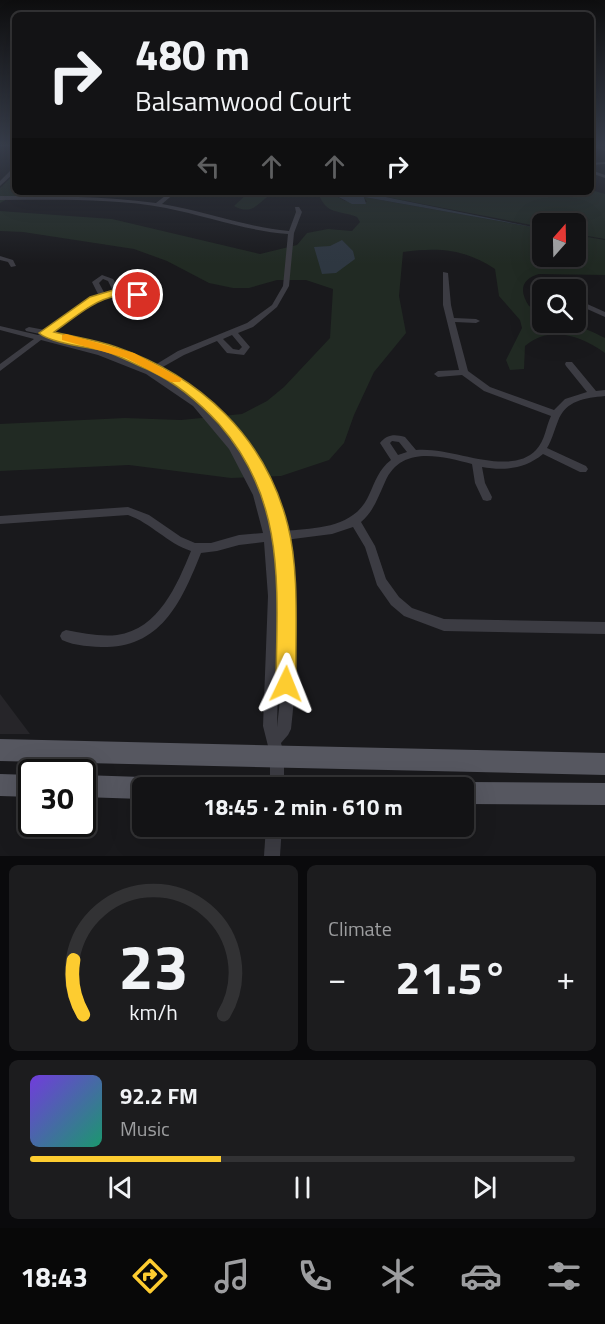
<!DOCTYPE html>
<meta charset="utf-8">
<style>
:root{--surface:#131315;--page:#1c1c1e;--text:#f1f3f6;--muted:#9d9ea0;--line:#323234;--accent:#fdcc30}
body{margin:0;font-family:"Titillium Web",sans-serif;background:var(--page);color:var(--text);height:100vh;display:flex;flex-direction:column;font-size:22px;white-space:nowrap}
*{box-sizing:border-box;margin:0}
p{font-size:20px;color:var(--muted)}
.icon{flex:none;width:33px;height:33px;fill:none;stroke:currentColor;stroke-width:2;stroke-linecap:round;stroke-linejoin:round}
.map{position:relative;height:856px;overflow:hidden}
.side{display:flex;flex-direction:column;gap:9px;padding:9px;background:#0a0a0c;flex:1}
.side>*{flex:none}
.guide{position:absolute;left:12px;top:12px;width:582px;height:183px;border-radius:9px;box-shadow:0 6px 24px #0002,0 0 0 2px var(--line);background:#131315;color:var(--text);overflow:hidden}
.needle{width:39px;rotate:20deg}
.tools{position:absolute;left:532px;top:213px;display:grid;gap:12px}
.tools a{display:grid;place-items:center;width:54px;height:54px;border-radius:9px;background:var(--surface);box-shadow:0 6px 24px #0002,0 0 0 2px var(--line);font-size:30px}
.speed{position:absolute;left:18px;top:759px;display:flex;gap:12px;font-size:30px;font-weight:700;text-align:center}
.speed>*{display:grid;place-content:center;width:78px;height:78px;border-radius:50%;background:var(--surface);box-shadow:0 6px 24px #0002,0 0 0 2px var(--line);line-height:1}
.speed .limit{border:3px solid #111;border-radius:9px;background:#fff;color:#111}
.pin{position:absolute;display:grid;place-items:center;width:51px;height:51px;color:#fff;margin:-26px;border:3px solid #fff;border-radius:50%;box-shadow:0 2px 6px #0007}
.me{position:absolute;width:66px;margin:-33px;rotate:2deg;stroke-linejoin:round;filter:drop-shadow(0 0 4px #0008)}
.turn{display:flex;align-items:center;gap:21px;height:126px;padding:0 24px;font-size:27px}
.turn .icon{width:78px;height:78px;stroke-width:2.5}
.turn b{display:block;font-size:42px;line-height:51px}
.lanes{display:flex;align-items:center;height:57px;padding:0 24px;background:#0003;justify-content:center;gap:30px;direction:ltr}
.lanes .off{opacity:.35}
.big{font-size:45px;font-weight:700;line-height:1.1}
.side .tile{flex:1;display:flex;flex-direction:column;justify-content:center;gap:9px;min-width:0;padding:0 21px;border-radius:9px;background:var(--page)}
.side .dial{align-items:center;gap:0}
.dial svg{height:156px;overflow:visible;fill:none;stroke:var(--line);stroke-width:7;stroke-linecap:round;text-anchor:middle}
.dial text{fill:var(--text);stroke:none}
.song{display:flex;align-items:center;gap:18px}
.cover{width:72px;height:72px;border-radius:9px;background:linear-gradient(135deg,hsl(260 70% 55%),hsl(160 70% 35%))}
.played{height:6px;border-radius:3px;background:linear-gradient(90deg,var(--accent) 35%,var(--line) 35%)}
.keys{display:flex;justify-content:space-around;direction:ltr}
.heat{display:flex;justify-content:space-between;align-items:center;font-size:33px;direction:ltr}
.side .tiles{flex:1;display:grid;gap:9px;grid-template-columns:1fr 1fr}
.tile:last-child{grid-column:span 2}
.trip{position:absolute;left:132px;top:777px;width:342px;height:60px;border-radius:9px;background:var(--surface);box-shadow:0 6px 24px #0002,0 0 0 2px var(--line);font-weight:700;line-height:60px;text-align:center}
.tab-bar{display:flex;height:96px;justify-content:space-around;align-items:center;background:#080808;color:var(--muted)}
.tab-bar .icon{width:42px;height:42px}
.tab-bar .current{color:var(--accent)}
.tab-bar b{font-size:27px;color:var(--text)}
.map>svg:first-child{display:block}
.built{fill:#262529}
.green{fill:#212a23}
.water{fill:#2e3741}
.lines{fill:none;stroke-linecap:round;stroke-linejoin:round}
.minor{fill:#3c3c43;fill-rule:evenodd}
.primary{fill:#565760;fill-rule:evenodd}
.route{fill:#fdcc30;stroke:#a4851f;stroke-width:1.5}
.slow{fill:#f59e0b}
</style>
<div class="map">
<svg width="605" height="856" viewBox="0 0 605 856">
<rect width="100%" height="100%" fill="#19191c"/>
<path class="built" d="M0 694 30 734H0Z"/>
<g class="green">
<path d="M15 174V192H51L40 196H13L0 203V199L5 196H0V188Z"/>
<path d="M591 190 605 194V239L576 234V224H543L542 227 360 192Z"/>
<path d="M249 192H275C259 200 254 217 234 206Z"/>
<path d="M297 192H329L345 201 367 202 364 197 543 229V256H576V235L605 240V275L539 274C521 279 519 291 529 306L543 313V322C572 323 579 325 605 338V353C580 335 549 325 525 346L524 369 510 370 506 360 522 328 520 320 499 296 495 269C465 249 439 247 403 252L399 296 406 333 374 372 354 415 344 443 329 460 281 476 231 478 129 465 0 471V424L125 418 181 420 242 414 267 401 284 387 330 338 333 289 306 280H277L249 288H233L209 283 167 261 134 249 23 232 0 231V211L112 219 260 254 297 245 307 233 328 229 352 231 360 222 357 217C339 210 327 215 319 195Z"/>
</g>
<g class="water">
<path d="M329 192 366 193 543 229 364 197 366 204H352Z"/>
<path d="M342 240 353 251 355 259 336 273 322 274 314 247 330 246Z"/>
</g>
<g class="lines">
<g class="minor">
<path d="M591 144 605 148V151L591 146Z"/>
<path d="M605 162V164L591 165V163Z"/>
<path d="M13 168H15V172L0 186V181Z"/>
<path d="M591 170 605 175V178L591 173Z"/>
<path d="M170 192H176L162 204C205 211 245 227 289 231L296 212 295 207H299L302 212 294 233 289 286 277 307 253 327 238 333 250 347 244 355 227 353 217 341 184 355 161 368C170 373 178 377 186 382 237 417 270 471 283 531 315 528 354 529 369 495 375 482 379 469 391 460L380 443C387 434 395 434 405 437L416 450C452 446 509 478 536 450 545 441 546 426 551 416L484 391 462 375 438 377 434 374 438 371 459 370 443 305V272L448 273 451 305 454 318 476 319 480 321 476 323 455 322 468 371 490 387 554 410 565 399 587 392 566 366 565 364 566 362H572L596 391 605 390V396C585 398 566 400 558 421 554 431 552 440 547 448L586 466 588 469 586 472H580L543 454C525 469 504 471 482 467L485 483 492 497 491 500 487 501 483 500 475 483 472 464C441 456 401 445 385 482 378 497 374 511 361 522L375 546 386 579 399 597 412 608 444 619 605 622V634L444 631 404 616 391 605 377 585 365 547 353 527 332 534 285 540 292 594 294 700 291 729 288 735 281 743 284 754V788H270V754L263 726 268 596 264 542 239 545 217 551 201 553C183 598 163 646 107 647 92 647 75 646 62 640L60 636 62 632 66 630C83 633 100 637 117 635 159 629 177 585 191 551 167 543 151 523 128 515L0 524V516L128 507 149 515 181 537 195 543H211L239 535 263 533 253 495 229 449 193 406 146 374 98 355 41 340 0 371V364L34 339 0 330V326L38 335 40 334 26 331 25 329 29 327 45 330 82 303 99 296 92 282 102 275 113 279 120 290 138 293 141 295 138 297 118 294 86 305 52 332C87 340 123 348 155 365L178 351 247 323 272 305 283 286 288 234C246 231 207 216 166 208 112 198 55 200 0 200V196C52 196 104 196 156 203ZM103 279 108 281 113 291 105 294 99 283ZM47 335C82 343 118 351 149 368L104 351 46 337ZM232 335 242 347 239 350 233 349 223 339ZM155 372C169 377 182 387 194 397 226 423 248 455 262 493L236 445 199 402ZM392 441 399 442 407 452 398 455 390 443ZM275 543 281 594 280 700 277 727 280 596Z"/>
<path d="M0 256 13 260 16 266 11 267 8 262 0 260Z"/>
<path d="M576 299 605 312V317L576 304Z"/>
<path d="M266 826H282L280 856H264Z"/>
</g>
<g class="primary">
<path d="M0 739 605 753V775L0 761Z"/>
<path d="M0 774 32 775V797L0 796Z"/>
<path d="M82 775 142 777 150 780 153 788H142V799L82 797Z"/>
<path d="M464 782 605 783V805L464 804V788H455Z"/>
</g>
</g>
<linearGradient id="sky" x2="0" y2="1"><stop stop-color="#0e0e0f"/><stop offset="0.55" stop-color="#383e4b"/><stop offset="1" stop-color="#383e4b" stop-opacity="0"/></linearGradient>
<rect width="605" height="264" fill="url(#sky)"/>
<path class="route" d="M117 289 143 295C135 301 125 294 116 296 93 300 73 319 54 332 74 337 96 340 116 347 200 376 266 437 288 526 300 574 295 634 296 684L293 691 286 694 279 691 276 684C277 589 287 501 219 424 199 402 178 384 151 371 136 365 120 356 105 351 88 347 50 343 39 333L90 297Z"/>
<path class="slow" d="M66 334 134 353 182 379 180 382H171L126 358 62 340V335Z"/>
</svg>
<div class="tools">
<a><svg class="needle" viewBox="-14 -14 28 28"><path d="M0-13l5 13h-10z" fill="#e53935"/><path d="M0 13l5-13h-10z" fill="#9d9ea0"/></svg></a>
<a><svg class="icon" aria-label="search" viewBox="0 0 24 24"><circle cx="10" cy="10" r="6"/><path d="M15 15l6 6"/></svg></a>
</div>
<div class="speed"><div class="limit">30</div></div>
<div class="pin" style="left:138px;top:295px;background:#d93025"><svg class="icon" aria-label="arrive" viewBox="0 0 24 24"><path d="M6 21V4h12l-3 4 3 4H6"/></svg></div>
<svg class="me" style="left:286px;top:684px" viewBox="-20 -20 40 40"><path d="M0-17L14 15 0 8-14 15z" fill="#fdcc30" stroke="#fff" stroke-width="4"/></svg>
<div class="trip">18:45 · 2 min · 610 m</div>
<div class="guide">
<div class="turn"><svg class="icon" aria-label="right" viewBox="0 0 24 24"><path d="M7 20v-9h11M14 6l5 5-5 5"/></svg><div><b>480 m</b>Balsamwood Court</div></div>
<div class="lanes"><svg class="icon off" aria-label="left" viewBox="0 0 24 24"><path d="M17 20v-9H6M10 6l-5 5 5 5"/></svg><svg class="icon off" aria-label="ahead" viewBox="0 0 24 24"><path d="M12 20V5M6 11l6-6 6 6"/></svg><svg class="icon off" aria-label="ahead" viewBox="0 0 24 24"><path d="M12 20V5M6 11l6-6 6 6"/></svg><svg class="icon" aria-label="right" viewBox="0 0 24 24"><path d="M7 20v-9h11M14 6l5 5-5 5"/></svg></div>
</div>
</div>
<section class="side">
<div class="tiles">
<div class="tile dial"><svg viewBox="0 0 100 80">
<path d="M14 69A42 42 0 1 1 86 69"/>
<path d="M14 69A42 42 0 0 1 9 41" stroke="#fdcc30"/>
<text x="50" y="56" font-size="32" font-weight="700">23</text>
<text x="50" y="72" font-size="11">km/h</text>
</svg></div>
<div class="tile"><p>Climate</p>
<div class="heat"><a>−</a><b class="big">21.5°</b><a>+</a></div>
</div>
<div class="tile">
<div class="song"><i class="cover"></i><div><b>92.2 FM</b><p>Music</p></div></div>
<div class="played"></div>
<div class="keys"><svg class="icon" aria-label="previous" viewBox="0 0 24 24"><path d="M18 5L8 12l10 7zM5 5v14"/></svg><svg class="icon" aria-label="pause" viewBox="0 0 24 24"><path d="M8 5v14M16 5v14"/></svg><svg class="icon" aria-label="next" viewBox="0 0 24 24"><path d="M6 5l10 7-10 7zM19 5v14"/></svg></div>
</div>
</div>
</section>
<nav class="tab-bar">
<b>18:43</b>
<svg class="icon current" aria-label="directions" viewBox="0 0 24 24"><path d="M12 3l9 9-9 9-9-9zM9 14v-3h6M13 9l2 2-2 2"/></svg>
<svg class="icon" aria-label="music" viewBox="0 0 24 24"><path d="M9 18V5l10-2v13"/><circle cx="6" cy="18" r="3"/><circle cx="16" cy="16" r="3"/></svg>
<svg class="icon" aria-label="phone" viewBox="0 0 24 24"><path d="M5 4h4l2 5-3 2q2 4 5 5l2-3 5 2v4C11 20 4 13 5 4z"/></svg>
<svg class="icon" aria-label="climate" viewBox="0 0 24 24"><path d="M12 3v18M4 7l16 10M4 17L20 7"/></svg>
<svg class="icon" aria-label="car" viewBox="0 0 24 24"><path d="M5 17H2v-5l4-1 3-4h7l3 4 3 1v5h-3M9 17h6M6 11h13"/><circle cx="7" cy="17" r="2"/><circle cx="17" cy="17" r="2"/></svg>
<svg class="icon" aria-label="filters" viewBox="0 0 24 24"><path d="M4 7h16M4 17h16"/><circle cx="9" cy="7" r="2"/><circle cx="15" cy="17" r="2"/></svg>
</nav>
